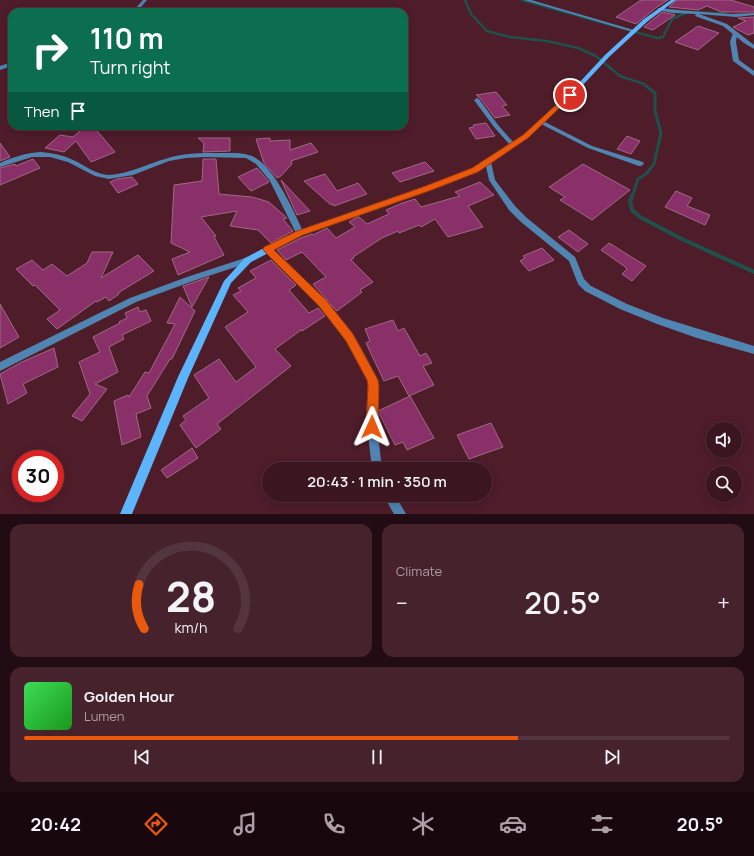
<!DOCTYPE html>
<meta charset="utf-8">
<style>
:root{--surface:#3b1520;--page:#46222d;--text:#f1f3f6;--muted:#ac9fa5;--line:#54343e;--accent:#ea580c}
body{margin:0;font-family:Manrope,sans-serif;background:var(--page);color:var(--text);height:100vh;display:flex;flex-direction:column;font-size:15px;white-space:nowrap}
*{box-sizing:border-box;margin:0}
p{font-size:13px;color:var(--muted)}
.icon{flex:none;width:22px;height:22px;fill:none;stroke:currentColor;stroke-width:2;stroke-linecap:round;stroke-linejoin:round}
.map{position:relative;height:514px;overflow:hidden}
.panel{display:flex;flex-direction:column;gap:10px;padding:10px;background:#200c12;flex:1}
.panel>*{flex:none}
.banner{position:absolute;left:8px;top:8px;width:400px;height:122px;border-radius:12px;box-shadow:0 2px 10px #0003,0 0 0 1px var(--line);background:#0b6e4f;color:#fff;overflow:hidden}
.fabs{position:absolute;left:706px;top:422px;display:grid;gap:8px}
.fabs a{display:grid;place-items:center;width:36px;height:36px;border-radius:50%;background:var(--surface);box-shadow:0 2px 10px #0003,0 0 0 1px var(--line);font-size:20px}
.speed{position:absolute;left:12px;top:450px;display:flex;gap:8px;font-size:20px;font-weight:700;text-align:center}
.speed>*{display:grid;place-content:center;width:52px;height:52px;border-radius:50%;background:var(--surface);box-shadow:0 2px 10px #0003,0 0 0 1px var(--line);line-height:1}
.speed .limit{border:6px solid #d22;background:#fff;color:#111}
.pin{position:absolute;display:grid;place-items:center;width:34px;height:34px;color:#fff;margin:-17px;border:2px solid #fff;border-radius:50%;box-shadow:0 1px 4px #0007}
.me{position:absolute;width:44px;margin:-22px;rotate:1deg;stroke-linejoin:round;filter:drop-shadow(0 0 3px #0008)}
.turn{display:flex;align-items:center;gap:14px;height:84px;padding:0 16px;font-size:18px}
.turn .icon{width:52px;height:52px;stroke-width:2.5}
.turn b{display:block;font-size:28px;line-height:34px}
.then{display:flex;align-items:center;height:38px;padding:0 16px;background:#0003;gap:8px;font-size:15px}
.big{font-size:30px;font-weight:600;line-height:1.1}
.panel .widget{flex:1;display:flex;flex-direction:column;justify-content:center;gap:6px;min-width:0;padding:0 14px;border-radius:12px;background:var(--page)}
.panel .dial{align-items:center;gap:0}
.dial svg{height:104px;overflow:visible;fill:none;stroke:var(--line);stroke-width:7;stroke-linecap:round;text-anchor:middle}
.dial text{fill:var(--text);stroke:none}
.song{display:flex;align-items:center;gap:12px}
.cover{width:48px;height:48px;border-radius:6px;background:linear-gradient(135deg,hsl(130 70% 55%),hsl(120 70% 35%))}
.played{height:4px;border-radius:2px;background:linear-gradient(90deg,var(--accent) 70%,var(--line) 70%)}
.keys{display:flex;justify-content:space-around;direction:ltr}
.heat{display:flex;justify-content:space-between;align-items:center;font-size:22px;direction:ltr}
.panel .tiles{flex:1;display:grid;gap:10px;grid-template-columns:1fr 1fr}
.widget:last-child{grid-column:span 2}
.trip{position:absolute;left:262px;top:462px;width:230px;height:40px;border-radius:20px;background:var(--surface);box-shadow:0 2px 10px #0003,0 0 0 1px var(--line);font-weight:600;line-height:40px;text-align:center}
.dock{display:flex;height:64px;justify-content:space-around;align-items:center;background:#18080d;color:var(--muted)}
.dock .icon{width:28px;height:28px}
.dock .active{color:var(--accent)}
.dock b{font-size:18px;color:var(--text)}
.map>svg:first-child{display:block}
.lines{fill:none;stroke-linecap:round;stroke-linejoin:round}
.stream-far2{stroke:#1e514c;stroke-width:2.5}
.stream-far1{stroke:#1e514c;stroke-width:3}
.stream{stroke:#1e514c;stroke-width:4}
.building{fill:#8a3068;stroke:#9e6986}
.service{fill:#5085b2;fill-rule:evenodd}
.minor{fill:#5085b2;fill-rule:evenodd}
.secondary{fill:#5cb4fc;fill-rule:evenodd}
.route{fill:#ea580c;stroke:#983908}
</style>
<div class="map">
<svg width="754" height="514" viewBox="0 0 754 514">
<rect width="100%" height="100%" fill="#4f1c2a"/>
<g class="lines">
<g class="stream-far2">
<path d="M465 0 471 14 487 31 510 37 547 41 578 48 596 56 620 76 644 84 648 87"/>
<path d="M522 0 657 38 663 37 672 19 688 12"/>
<path d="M695 12 728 14"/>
</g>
<path class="stream-far1" d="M632 197 638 179 646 174 654 164 661 133 655 111V93L646 86"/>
<path class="stream" d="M632 196 630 202 632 210 640 217 682 239 754 272"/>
</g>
<g class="building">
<path d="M641 0H668L657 7 636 24 616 17Z"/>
<path d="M677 0H731L754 7V12H721L707 6 698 10 669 7Z"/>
<path d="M662 12 675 15 653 30 644 27Z"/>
<path d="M754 17V33L748 35 733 27 746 21 738 18Z"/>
<path d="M698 26 719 33 698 50 675 42Z"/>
<path d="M496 92 507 105 502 106 510 115 495 118 480 98 476 95Z"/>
<path d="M486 123 495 136 476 139 469 128 474 127 473 125Z"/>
<path d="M86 126H93L115 152 91 162 76 141 64 152 45 148 60 135 73 137Z"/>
<path d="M627 136 640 141 631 154 617 149Z"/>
<path d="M198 138H230V151L203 152 204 143Z"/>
<path d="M270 138V141L290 140V150L311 143 318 152 291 161 292 164 281 176 277 178 264 163 256 139Z"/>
<path d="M0 143 10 157 0 161Z"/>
<path d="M33 159 40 168 0 185V168L15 164 16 166Z"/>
<path d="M203 159H216L219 194 252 197 269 202 287 218 283 219 293 231 271 243 258 230 230 226 237 211 201 217 216 236 214 237 224 255 178 275 172 259 190 252 171 243 174 185 202 181Z"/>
<path d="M425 162 434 171 400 182 392 173Z"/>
<path d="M583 164 630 190 592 220 560 200 565 197 549 187Z"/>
<path d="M257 168 269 182 251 191 238 177Z"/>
<path d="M325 174 337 191 358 183 367 194 334 206 333 204 331 205 304 181Z"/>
<path d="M132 177 138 184 118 193 110 182 117 179Z"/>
<path d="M281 180 310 211 297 215Z"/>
<path d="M480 182 494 195 468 206 483 227 448 237 435 219 421 227 419 225 399 233 398 231 382 238 353 257 354 258 351 260 373 282 360 290 362 292 337 311 327 301H328L313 284 326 277 302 252 286 260 277 250 301 238 312 234 313 235 327 228 336 238 355 227 349 222 357 217H359L367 224 389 214 386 210 400 204 415 199 421 207 460 196 455 192Z"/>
<path d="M676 191 692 198 687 206 710 215 705 225 665 207Z"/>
<path d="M569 230 588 244 578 252 558 237Z"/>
<path d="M609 243 646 266 632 281 622 274 627 269 624 266 601 250Z"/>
<path d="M542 248 554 260 529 271 520 261 525 258 523 256Z"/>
<path d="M92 252H113L101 278 138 255 154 271 118 293 119 294 109 301 106 297 97 302 96 301 57 329 47 319 60 310 35 285 33 286 16 269 32 260 43 270 52 264 67 276 87 263Z"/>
<path d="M271 260 296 285 289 290 309 313 318 308 325 316 302 331 301 330 275 349 291 366 217 424 221 429 196 448 180 425 186 420 183 416 209 398 194 375 219 359 236 382 256 367 225 327 248 312 233 295 241 291 238 288 256 278 250 271Z"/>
<path d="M209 277 192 307 183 286Z"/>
<path d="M180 297 195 311 172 359H170L147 396 151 408 136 414 141 437 122 445 114 401 128 395 129 397 145 372 149 373 175 324 167 323Z"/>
<path d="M0 304 19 337 0 348Z"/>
<path d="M138 307 140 312 146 310 151 321 122 335 124 339 109 347 118 372 95 384 107 389 82 421 72 416 90 394 79 362 100 352 93 337 120 323 119 322 127 318 125 313Z"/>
<path d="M393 320 398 331 404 328 420 356 426 353 432 363 423 366 434 385 409 396 398 376 384 381 366 343 370 341 365 329Z"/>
<path d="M54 348 58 367 23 384 27 393 8 404 0 374 22 362Z"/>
<path d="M410 396 434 438 407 450 403 442 395 445 378 411Z"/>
<path d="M491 423 503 447 469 459 457 435Z"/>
<path d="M192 448 198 458 167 478 161 470Z"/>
</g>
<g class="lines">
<path class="service" d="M733 33 737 34 736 42 739 60 754 71V76L733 61 730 42Z"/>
<g class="minor">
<path d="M143 0H147L137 12H132Z"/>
<path d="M524 0H531L637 31 633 32Z"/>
<path d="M660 8 678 10 730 14 754 13V15L736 17 699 14 727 24 754 45V49L744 43 723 26 695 16 696 14 672 13 658 10V8Z"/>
<path d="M12 62V66L0 70V66Z"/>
<path d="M477 98 479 99 498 125 515 144V146H511L494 127 474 100Z"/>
<path d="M541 120 592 146 643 162 644 164 641 166H639L588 148 539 123 538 122Z"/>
<path d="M41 152C52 153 63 155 73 160 85 165 96 175 109 175 129 174 147 164 165 159 182 153 200 153 219 153 230 153 242 152 252 156 274 165 294 212 304 233L303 235H297L270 181 256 164 246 158 205 157 186 158 169 161 133 175 109 179 95 176 68 162 50 157H32L0 167V163C13 157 26 153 41 152Z"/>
<path d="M488 160 491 162 495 180 515 206 527 218 575 257 584 279 591 286 627 304 663 318 754 346V354L697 338 657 324 620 309 585 291 578 284 569 261 521 222 509 210 489 180 485 162Z"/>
<path d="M267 246 270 247C298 275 329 301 352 334 362 348 370 364 377 380L378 385 376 417 382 469H372L366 417 368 385C367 376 362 369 358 362 336 318 298 285 264 251L263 249Z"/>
<path d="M248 257 251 258 252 260 251 262 193 281 136 302 0 371V362L130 298 187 277Z"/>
<path d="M383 495H395L406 514H394Z"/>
</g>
<path class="secondary" d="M671 0H676L648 21 609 57 581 87 528 137 477 172 450 183 303 235 251 262 231 283 188 378 132 514H120L178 377 224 281 245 258 297 231 446 179 473 168 524 135 577 85 605 55 644 19Z"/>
</g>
<path class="route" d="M568 94 573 95 528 138 478 172 429 191 303 235 274 250 326 300 353 334 378 380 379 387 378 427 376 431 372 433 368 431 366 427 368 387 367 380 346 341 319 306 264 251 263 249 264 247 297 231 423 187 472 168 523 135Z"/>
</svg>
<div class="fabs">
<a><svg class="icon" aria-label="sound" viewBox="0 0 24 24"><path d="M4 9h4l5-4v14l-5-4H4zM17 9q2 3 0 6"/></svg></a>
<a><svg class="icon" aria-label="search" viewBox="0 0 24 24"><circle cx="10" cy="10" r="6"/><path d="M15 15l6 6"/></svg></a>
</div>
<div class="speed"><div class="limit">30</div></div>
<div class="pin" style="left:570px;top:95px;background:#d93025"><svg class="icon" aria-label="arrive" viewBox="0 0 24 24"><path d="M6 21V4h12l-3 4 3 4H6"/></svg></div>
<svg class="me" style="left:372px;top:427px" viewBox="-20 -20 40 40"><path d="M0-17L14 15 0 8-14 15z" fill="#ea580c" stroke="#fff" stroke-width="4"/></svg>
<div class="trip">20:43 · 1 min · 350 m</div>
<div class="banner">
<div class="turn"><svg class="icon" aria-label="right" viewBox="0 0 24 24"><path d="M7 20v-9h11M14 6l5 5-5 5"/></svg><div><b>110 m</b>Turn right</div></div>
<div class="then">Then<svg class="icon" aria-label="arrive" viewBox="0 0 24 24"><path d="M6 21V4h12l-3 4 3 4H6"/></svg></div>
</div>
</div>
<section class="panel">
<div class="tiles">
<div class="widget dial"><svg viewBox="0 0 100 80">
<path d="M14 69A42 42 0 1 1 86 69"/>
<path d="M14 69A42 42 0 0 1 10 35" stroke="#ea580c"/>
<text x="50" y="56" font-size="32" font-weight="700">28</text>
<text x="50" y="72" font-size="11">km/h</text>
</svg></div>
<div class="widget"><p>Climate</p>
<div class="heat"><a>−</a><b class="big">20.5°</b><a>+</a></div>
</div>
<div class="widget">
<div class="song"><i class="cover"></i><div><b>Golden Hour</b><p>Lumen</p></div></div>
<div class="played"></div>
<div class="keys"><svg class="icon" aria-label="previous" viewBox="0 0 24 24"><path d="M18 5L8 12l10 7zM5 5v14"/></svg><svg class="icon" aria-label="pause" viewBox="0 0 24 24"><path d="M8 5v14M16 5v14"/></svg><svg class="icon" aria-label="next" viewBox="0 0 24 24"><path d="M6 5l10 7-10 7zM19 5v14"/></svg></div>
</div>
</div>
</section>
<nav class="dock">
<b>20:42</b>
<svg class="icon active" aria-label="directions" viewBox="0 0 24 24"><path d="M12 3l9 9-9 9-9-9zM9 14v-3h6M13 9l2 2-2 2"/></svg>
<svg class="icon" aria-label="music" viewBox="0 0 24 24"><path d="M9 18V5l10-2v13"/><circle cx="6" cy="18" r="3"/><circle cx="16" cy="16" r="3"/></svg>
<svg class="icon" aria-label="phone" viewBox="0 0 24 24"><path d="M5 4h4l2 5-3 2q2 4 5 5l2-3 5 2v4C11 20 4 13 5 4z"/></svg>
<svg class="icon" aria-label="climate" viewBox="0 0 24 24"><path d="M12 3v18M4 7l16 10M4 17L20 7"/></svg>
<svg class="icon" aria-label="car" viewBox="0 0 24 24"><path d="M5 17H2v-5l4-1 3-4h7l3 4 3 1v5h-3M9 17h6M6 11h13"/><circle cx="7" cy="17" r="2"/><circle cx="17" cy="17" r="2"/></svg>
<svg class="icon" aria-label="filters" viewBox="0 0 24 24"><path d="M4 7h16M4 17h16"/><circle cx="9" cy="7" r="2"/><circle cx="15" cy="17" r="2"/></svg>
<b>20.5°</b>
</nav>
